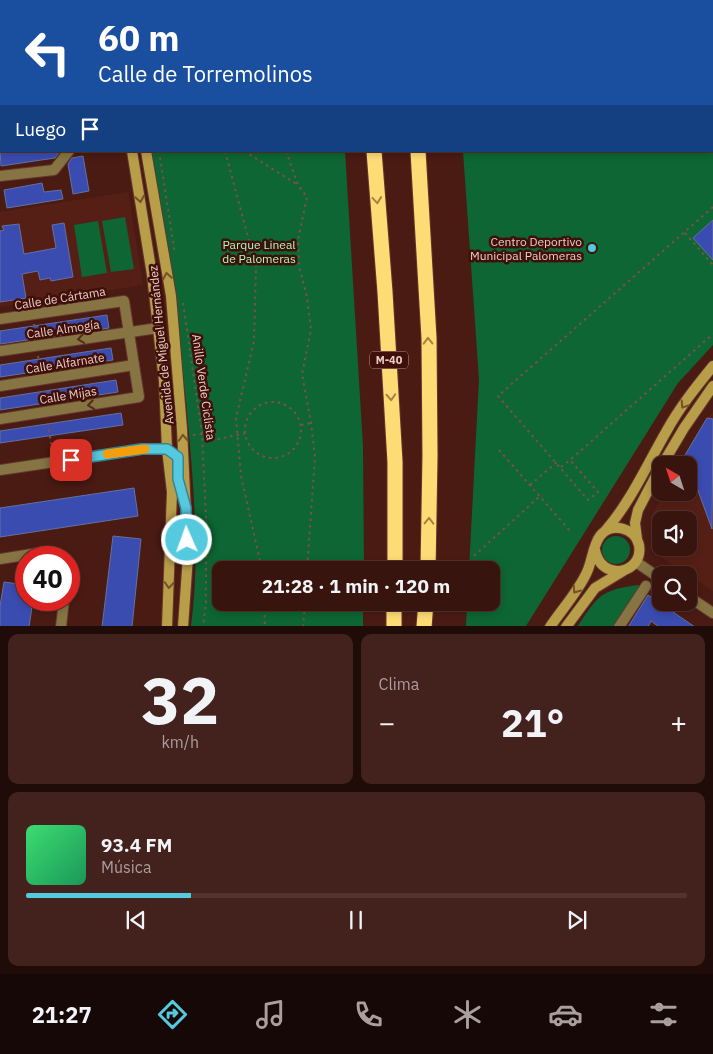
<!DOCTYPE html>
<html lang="es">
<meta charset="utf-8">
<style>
:root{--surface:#38140e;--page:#43211c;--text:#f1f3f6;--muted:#ab9e9e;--line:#52332e;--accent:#55cadf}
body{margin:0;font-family:"IBM Plex Sans",sans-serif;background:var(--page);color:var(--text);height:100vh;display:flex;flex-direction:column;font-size:19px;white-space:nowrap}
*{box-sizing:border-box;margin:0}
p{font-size:16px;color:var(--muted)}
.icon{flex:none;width:28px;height:28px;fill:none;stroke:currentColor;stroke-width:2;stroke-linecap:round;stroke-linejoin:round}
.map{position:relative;height:626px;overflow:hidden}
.details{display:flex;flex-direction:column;gap:8px;padding:8px;background:#1f0b08;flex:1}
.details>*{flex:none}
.banner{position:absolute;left:0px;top:0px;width:714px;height:152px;box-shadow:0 2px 8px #0003,0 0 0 1px var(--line);background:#1a4fa0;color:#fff;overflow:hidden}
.needle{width:32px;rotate:321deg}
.controls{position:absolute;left:652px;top:456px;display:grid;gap:10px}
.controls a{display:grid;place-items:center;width:45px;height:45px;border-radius:10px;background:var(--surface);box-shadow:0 2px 8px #0003,0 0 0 1px var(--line);font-size:25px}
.speed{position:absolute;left:15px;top:546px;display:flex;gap:10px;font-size:25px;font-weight:700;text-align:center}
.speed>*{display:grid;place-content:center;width:65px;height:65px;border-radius:50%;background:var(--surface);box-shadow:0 2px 8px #0003,0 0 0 1px var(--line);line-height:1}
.speed .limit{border:8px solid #d22;background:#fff;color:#111}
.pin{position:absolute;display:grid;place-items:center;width:42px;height:42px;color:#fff;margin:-21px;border-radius:10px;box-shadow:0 2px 8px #0006}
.me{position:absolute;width:55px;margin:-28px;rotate:358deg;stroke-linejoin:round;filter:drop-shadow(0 0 4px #0008)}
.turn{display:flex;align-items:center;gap:18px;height:105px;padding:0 15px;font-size:22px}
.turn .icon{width:65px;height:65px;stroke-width:2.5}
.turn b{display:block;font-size:35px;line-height:42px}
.then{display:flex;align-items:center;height:48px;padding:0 15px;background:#0003;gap:10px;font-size:19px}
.big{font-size:38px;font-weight:700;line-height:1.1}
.details .card{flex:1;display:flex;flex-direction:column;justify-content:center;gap:8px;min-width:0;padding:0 18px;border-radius:10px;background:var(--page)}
.details .dial{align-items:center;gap:0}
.dial b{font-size:65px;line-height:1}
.song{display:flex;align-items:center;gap:15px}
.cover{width:60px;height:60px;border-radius:8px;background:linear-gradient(135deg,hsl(140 70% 55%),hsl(150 70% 35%))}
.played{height:5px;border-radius:2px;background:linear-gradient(90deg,var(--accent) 25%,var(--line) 25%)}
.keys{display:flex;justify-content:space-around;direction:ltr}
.heat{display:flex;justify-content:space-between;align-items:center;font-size:28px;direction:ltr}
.details .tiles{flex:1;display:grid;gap:8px;grid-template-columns:1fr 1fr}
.card:last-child{grid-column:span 2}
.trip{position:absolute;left:212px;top:561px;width:288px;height:50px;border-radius:10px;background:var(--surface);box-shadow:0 2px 8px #0003,0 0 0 1px var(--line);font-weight:700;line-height:50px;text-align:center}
.tab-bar{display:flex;height:80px;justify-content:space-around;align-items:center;background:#160806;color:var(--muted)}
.tab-bar .icon{width:35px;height:35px}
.tab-bar .active{color:var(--accent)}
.tab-bar b{font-size:22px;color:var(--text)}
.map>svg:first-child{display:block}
.built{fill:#561f16;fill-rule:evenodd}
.green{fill:#0d6633}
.building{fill:#3b4cb0;stroke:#64719f}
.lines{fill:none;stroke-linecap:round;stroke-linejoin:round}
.street-casing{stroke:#64372f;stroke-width:12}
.secondary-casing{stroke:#64372f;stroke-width:12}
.highway-casing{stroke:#64372f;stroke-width:17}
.path{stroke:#7b5149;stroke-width:2;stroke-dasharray:2.5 4;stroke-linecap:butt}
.street{stroke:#867543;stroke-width:10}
.secondary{stroke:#b99e4a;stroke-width:10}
.highway{stroke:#fedc75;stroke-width:15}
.oneway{stroke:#765026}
.oneway2{stroke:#a88044}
.oneway3{stroke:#542e1a}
.route-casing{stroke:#378391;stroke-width:12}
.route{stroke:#55cadf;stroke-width:9}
.slow{stroke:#f59e0b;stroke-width:9}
.poi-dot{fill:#55cadf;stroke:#3f1009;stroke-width:2}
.labels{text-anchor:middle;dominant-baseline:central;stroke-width:5;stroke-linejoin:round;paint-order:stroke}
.shield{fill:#3f1009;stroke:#b7948d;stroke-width:1}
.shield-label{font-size:11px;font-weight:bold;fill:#ebccc5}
.poi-label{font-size:12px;fill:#ebccc5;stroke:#3f1009;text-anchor:end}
.park-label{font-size:12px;fill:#aafbbe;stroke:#3f1009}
.street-label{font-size:12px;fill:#ebccc5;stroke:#3f1009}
</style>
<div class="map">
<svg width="713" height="627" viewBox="0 0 713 627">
<rect width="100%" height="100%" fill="#4a1b13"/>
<g class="built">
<path d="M128 192 143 285 0 307V212Z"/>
<path d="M713 411V591L658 555 650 528 652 515 664 493 689 492V465H678L707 418ZM661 520H689V548H661Z"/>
</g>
<g class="green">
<rect x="127" y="0" width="208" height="1"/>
<path d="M453 0H713V345L678 383 526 626H466L467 603 491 602V570H469L479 379 463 151H712V1Z"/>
<path d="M151 151H345L363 446 364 570H221V602L363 603V626H191C199 567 195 505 190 445 182 347 168 248 151 151Z"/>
<path d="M125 217 134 269 111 272 102 221Z"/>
<path d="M98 221 107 273 82 277 74 225Z"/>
<circle cx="616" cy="550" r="14"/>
<path d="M638 585 642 587 615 626 577 627C598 596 600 590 638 585Z"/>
</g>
<g class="building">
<path d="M0 151H60L55 158 1 166Z"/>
<path d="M83 156 89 191 73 194 68 164 72 158Z"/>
<path d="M42 183 44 192 61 190 63 199 7 208 4 190Z"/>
<path d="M713 220V260L693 238Z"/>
<path d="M64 223 73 277 51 281 50 278 40 280 38 271 22 274 26 298 0 302V231L4 230 2 226 19 224 24 254 56 248 52 225Z"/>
<path d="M107 315 109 328 0 344V331Z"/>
<path d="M111 348 113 360 0 377V365Z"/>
<path d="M116 380 118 392 0 410V398Z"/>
<path d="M121 413 123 425 0 443V431Z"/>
<path d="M707 418 713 419 712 529 685 455Z"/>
<path d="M134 488 138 516 0 537V508Z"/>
<path d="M113 536 141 539 132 627H102Z"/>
<path d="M4 582 26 585V600H33L29 627H0V606Z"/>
<path d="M648 595 695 627H659L651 621 648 627H628Z"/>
</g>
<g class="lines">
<defs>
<g id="street">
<path d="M0 176 54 170 69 151"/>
<path d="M0 319 124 301 139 397 0 419"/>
<path d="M0 351 158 328"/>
<path d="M0 386 134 365"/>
<path d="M0 470 142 449H167L178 457V479L183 496"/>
<path d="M0 559 38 553 55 558"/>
<path d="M636 562 661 579"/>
<path d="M689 597 713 613"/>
<path d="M61 627 64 600"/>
<path d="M619 627 646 586"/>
</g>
<g id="secondary">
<path d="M110 0V1"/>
<path d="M121 0V1"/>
<path d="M132 151 152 275 164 381 167 449 172 492 167 627"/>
<path d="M146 151 171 296 182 429 188 556 183 627"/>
<path d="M662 465 684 428 713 386"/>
<path d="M606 530C631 501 647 465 666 432 679 408 696 387 713 366"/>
<path d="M637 539 635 523 638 510 661 466"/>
<path d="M550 627C562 609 578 592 587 572 592 562 593 545 600 536 611 521 635 528 639 545 644 574 601 583 595 550"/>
<path d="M566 627 595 588 623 571"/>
</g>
<g id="highway">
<path d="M363 0 364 1"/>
<path d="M408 0V1"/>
<path d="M420 1V0"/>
<path d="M374 151 385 292 395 462V570"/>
<path d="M418 151 429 338 430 456 428 570"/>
<path d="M394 627V602"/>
<path d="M424 627 426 602"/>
</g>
</defs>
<use href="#street" class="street-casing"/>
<use href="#secondary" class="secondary-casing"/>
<use href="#highway" class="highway-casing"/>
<g class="path">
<path d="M69 0V1"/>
<path d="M137 0V1"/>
<path d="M142 0V1"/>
<path d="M276 0V1"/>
<path d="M176 1 178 0"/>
<path d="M266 1V0"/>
<path d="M270 1V0"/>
<path d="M159 151 175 254"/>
<path d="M225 151 256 267 254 341 236 418 241 476 262 570"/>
<path d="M244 151 298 185"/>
<path d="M286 151 298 185 307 197 298 240 299 266 307 297 311 330 302 374 311 423 315 457 307 570"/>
<path d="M713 207 498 396 588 500 598 492 570 460 713 334"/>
<path d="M685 233 713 265"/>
<path d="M183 303 202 434 206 518V602L203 627"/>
<path d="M34 324 36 336"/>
<path d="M38 356 40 368"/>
<path d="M43 391 45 401"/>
<circle cx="273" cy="430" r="28"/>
<path d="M48 423 51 444"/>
<path d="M301 425 311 423"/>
<path d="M193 435 202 434 214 440 246 433"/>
<path d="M499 450 571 532"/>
<path d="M561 467 570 460"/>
<path d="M530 485 557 462"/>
<path d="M474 556 540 496"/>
<path d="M264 602 265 627"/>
<path d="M303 627 305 602"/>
</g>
<use href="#street" class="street"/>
<use href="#secondary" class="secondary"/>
<use href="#highway" class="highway"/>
</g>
<defs><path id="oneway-chevron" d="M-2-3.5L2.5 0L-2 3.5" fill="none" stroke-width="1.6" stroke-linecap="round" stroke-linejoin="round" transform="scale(1.25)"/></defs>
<g class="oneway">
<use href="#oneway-chevron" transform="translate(140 199) rotate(81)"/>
<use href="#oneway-chevron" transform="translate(167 276) rotate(-99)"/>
<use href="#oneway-chevron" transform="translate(684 405) rotate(123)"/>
<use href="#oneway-chevron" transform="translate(183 438) rotate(-93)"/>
<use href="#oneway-chevron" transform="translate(169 585) rotate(94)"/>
<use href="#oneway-chevron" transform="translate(576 590) rotate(125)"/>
</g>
<g class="oneway2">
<use href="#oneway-chevron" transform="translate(377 200) rotate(85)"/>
<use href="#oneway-chevron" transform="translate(428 341) rotate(-91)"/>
<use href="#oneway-chevron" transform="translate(391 397) rotate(87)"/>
<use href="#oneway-chevron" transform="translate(429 521) rotate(-89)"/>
</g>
<g class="oneway3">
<use href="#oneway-chevron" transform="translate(81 339) rotate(172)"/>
<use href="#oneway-chevron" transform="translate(91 405) rotate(171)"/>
</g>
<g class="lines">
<defs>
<path id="route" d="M71 460 142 449H167L178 457V479L186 508 187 540"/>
</defs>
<use href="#route" class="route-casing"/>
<use href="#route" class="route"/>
<path class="slow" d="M107 454 145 449"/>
</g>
<circle class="poi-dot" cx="592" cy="248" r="5"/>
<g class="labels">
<rect class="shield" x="370" y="351.5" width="38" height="17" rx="4"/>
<g class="shield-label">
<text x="389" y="360">M-40</text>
</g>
<g class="poi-label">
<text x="582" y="241">Centro Deportivo<tspan x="582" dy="14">Municipal Palomeras</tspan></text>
</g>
<g class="park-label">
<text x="259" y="244">Parque Lineal<tspan x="259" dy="14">de Palomeras</tspan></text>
</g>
<g class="street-label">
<text transform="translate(60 298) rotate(-9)">Calle de Cártama</text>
<text transform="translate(63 329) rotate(-8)">Calle Almogía</text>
<text transform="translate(161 345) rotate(-96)">Avenida de Miguel Hernández</text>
<text transform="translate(65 363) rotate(-9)">Calle Alfarnate</text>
<text transform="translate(204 387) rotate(82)">Anillo Verde Ciclista</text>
<text transform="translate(68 395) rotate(-9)">Calle Mijas</text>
</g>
</g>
</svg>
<div class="controls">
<a><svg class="needle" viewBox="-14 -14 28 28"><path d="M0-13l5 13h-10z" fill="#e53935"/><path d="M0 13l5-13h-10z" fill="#ab9e9e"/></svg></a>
<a><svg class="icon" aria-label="sound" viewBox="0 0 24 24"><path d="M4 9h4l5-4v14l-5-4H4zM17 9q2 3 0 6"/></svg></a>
<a><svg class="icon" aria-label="search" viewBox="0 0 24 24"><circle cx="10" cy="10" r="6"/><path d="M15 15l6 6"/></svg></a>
</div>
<div class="speed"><div class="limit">40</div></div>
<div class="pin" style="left:71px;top:460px;background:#d93025"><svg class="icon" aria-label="arrive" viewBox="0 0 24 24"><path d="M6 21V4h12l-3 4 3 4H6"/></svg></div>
<svg class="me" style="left:187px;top:540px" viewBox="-20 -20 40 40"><circle r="17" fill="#55cadf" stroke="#fff" stroke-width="3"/><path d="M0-11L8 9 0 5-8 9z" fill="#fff"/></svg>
<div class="trip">21:28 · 1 min · 120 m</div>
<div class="banner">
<div class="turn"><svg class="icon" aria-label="left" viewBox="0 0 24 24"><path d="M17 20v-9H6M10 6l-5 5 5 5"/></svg><div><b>60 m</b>Calle de Torremolinos</div></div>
<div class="then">Luego<svg class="icon" aria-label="arrive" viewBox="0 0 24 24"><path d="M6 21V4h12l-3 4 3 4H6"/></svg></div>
</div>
</div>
<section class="details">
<div class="tiles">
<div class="card dial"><b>32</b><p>km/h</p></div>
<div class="card"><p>Clima</p>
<div class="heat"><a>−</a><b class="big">21°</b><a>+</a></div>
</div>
<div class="card">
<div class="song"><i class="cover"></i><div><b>93.4 FM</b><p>Música</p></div></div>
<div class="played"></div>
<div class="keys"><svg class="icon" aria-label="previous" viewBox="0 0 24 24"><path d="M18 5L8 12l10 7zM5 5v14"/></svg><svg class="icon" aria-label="pause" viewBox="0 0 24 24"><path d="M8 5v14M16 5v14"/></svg><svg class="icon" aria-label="next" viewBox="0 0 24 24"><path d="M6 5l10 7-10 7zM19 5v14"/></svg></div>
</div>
</div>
</section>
<nav class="tab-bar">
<b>21:27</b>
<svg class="icon active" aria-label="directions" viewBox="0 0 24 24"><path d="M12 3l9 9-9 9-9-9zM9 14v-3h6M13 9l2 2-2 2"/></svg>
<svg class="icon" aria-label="music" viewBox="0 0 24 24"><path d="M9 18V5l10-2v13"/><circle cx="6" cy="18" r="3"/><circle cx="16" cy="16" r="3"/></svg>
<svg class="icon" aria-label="phone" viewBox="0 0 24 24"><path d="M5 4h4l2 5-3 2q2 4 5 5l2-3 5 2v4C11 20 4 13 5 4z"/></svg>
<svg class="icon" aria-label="climate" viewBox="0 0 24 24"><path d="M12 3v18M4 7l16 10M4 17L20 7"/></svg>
<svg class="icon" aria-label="car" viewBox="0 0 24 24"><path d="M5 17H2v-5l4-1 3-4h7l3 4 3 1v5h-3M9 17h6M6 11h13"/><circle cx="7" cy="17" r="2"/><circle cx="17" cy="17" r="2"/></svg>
<svg class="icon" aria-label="filters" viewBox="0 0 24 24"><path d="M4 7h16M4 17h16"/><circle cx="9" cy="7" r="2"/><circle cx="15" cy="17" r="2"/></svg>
</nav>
